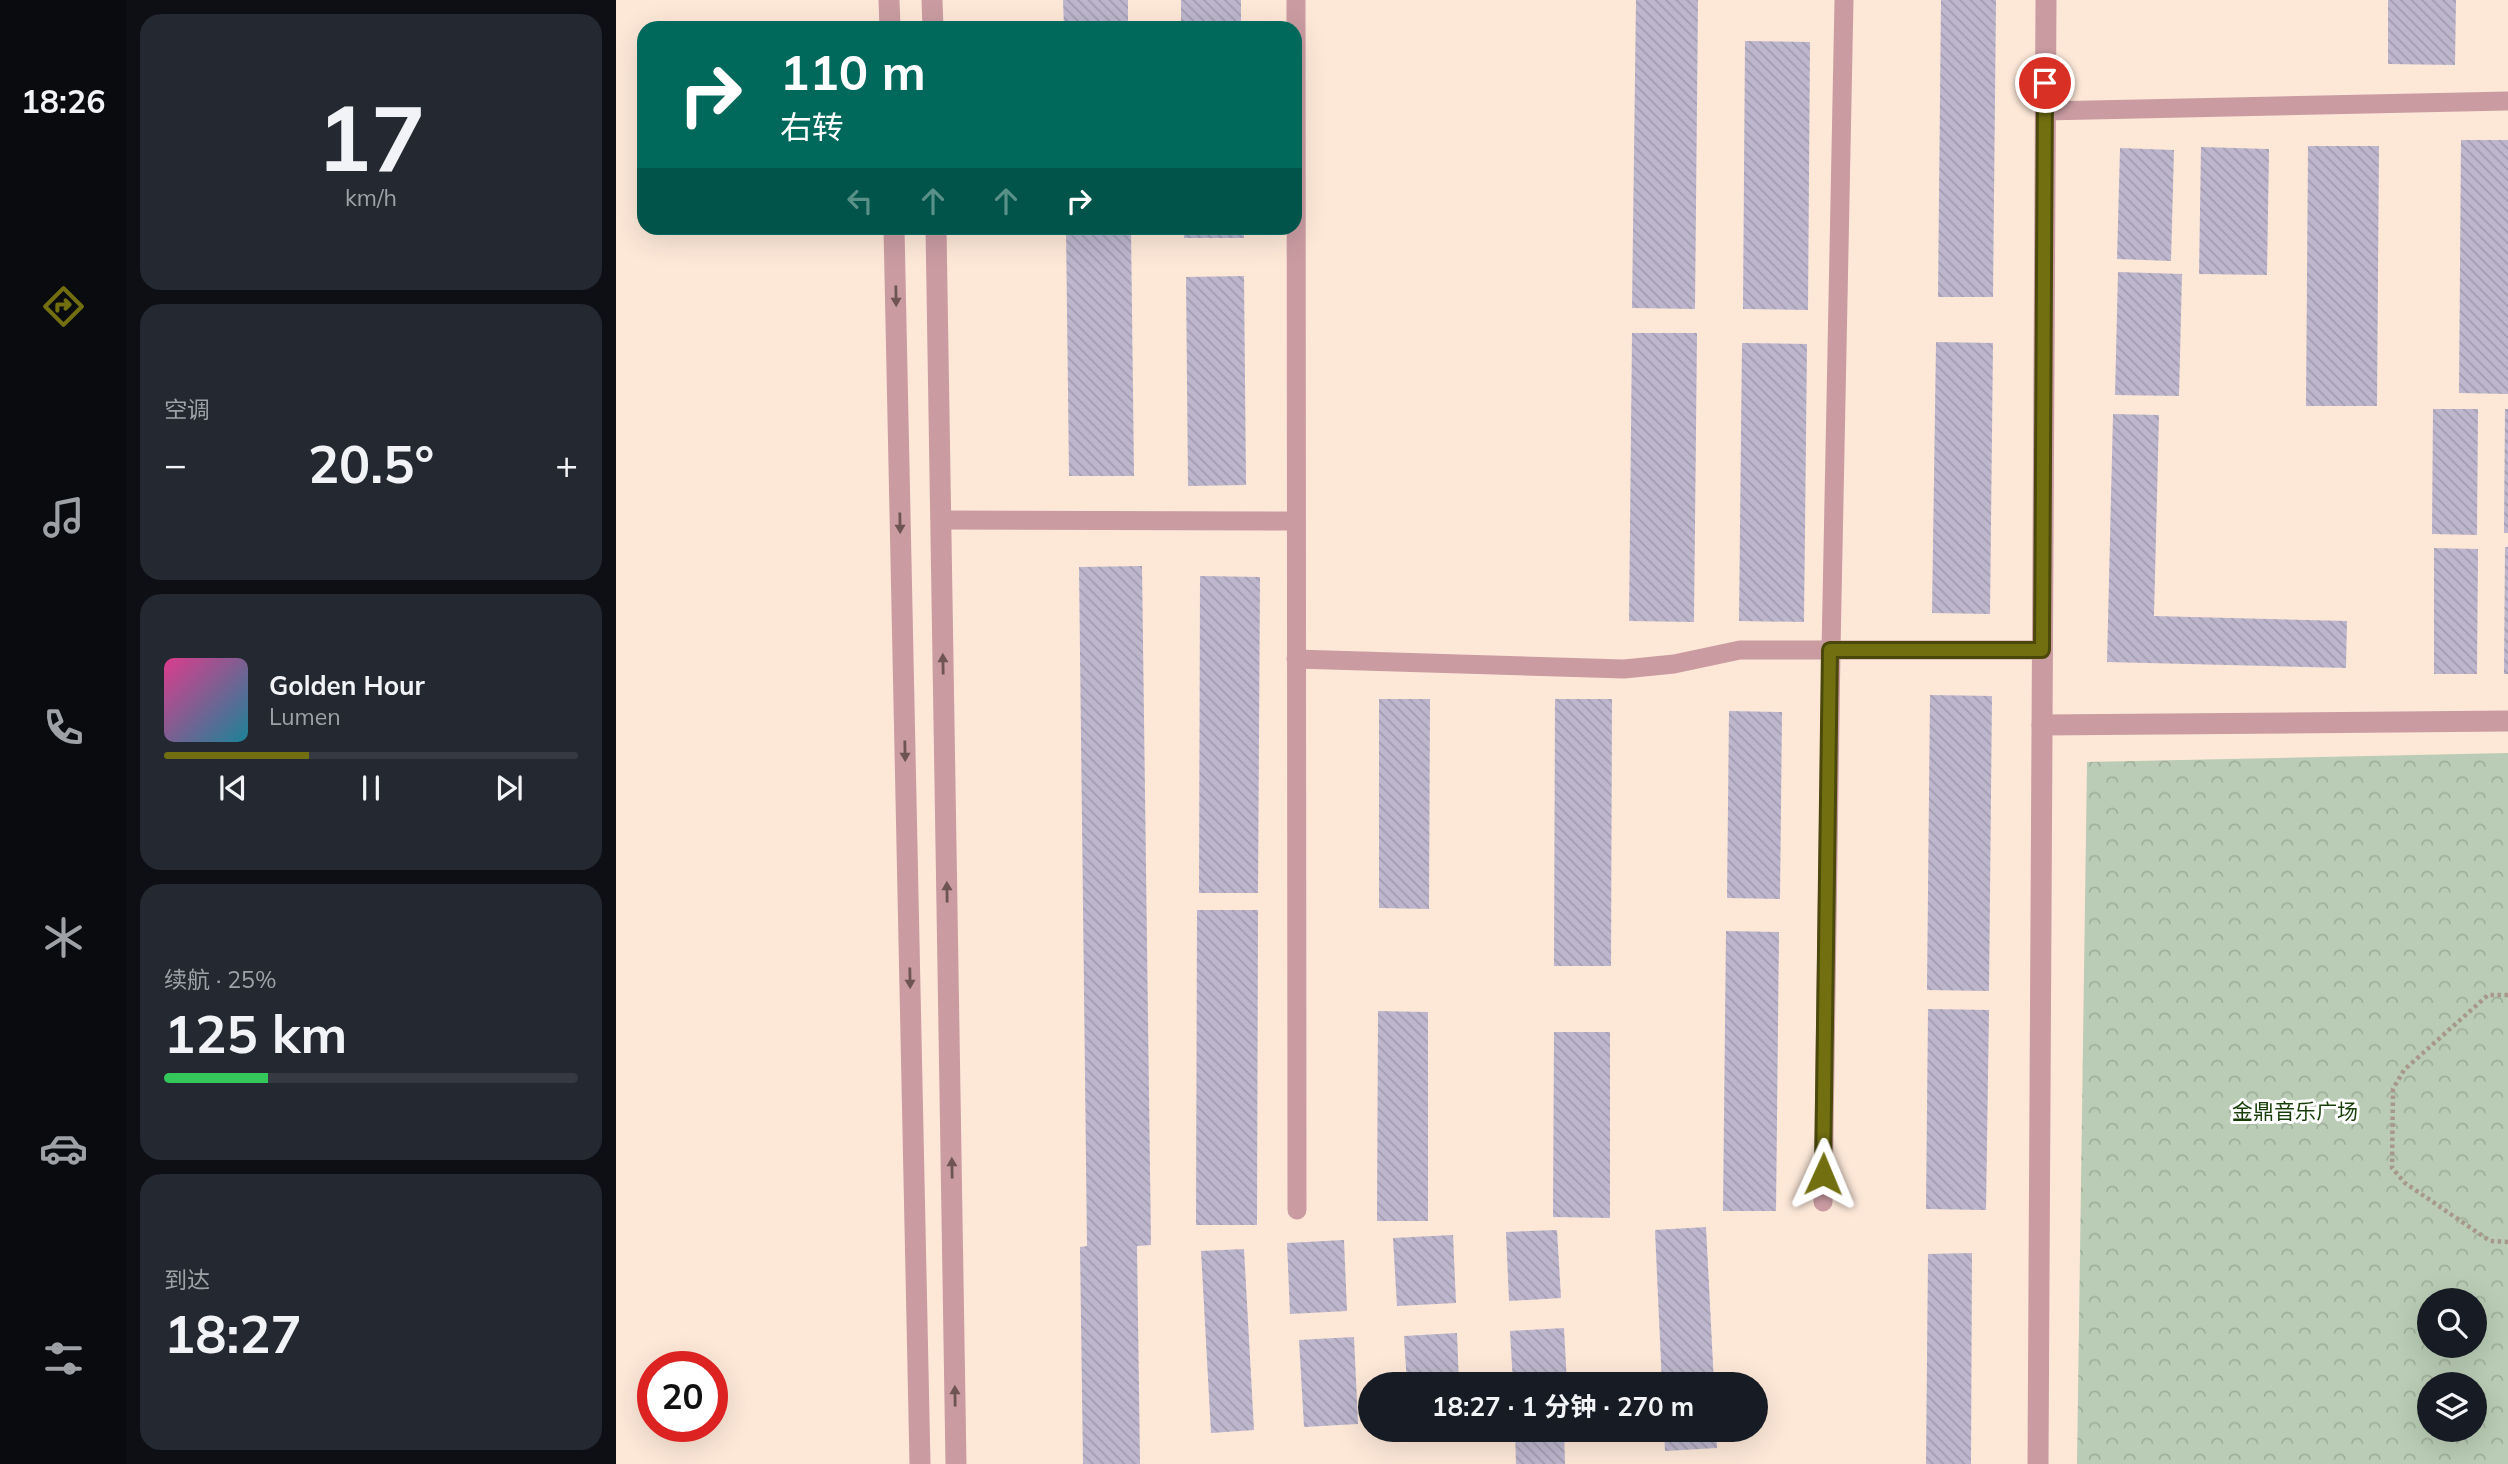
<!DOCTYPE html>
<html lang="zh">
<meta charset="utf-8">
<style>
:root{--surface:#171b24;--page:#242831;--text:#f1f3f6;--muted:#9ea1a6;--line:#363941;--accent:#726f10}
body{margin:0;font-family:Mulish,"Noto Sans SC",sans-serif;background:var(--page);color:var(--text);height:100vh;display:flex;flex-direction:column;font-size:26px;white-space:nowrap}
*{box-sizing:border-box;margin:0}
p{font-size:23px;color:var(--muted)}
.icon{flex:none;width:38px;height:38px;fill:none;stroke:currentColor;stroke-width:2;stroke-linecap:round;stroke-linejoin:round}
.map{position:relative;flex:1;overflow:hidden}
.side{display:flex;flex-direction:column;gap:14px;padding:14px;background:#0d0f14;width:490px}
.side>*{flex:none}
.hud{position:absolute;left:21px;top:21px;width:665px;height:214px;border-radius:21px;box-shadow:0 7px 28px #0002;background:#00695c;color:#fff;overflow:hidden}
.buttons{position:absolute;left:1801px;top:1288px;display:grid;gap:14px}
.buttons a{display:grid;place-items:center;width:70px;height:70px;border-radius:50%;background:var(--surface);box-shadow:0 7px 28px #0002;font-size:35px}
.speed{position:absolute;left:21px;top:1351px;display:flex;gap:14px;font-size:35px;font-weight:700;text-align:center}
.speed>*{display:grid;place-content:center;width:91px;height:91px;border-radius:50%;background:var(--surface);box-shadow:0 7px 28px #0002;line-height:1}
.speed .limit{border:10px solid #d22;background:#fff;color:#111}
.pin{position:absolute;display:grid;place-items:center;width:60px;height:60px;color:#fff;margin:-30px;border:4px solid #fff;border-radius:50%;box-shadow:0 2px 7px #0007}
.me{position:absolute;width:77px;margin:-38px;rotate:1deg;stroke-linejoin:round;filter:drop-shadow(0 0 5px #0008)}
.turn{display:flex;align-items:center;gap:24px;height:147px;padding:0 28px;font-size:32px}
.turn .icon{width:91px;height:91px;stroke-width:2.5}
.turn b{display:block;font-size:49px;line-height:60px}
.lanes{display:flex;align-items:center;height:66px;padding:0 28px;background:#0003;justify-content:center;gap:35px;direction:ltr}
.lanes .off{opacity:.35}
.big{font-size:52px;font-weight:700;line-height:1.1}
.side .card{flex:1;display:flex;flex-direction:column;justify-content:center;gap:10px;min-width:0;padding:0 24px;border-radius:21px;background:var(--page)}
.side .dial{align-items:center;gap:0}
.dial b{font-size:91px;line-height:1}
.song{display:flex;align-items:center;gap:21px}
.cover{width:84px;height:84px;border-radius:10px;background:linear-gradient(135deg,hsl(330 70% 55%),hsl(190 70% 35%))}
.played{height:7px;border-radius:4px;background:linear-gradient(90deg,var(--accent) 35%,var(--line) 35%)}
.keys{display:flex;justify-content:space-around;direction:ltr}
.heat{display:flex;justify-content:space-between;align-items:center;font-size:38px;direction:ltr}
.charge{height:10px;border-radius:5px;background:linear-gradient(90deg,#34c759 25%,var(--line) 0)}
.trip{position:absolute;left:742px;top:1372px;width:410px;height:70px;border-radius:35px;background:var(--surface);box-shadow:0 7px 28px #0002;font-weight:700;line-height:70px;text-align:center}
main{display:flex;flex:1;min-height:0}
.tabs{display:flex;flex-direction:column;width:126px;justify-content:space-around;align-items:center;background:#090b0e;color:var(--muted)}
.tabs .icon{width:49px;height:49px}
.tabs .selected{color:var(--accent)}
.tabs b{font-size:32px;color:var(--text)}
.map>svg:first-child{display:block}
.forest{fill:url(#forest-crowns);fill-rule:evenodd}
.building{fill:url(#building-back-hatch)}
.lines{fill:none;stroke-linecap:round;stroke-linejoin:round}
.path{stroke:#a7988c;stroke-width:4.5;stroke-dasharray:3.5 3.5;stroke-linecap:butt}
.service{stroke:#ca9ca2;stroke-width:19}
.minor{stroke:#ca9ca2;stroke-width:21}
.tertiary{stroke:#ca9ca2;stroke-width:21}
.oneway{fill:#6e5554}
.route-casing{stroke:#4a480a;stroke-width:18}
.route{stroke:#726f10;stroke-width:12}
.labels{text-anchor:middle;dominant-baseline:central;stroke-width:6;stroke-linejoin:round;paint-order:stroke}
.park-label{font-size:21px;fill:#173d07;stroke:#fff}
</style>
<main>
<nav class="tabs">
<b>18:26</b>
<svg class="icon selected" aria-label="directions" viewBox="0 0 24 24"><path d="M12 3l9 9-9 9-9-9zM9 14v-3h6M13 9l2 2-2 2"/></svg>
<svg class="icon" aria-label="music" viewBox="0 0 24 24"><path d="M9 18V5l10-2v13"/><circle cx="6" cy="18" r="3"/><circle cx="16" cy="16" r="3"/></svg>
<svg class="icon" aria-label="phone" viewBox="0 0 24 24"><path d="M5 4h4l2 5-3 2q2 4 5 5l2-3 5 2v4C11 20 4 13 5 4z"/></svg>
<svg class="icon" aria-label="climate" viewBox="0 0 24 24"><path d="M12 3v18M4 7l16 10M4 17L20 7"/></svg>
<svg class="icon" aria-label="car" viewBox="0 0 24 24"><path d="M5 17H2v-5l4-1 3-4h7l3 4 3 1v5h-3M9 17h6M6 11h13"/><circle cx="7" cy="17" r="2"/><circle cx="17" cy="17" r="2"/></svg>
<svg class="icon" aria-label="filters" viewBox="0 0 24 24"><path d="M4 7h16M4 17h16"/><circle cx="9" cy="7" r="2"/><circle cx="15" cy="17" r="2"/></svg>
</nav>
<section class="side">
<div class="card dial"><b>17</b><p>km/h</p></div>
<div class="card"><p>空调</p>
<div class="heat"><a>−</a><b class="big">20.5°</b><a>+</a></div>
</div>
<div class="card">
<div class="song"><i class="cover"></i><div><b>Golden Hour</b><p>Lumen</p></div></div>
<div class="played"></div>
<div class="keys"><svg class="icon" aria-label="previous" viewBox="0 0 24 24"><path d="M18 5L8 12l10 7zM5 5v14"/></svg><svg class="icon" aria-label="pause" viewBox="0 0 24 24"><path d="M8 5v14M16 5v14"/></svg><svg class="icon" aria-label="next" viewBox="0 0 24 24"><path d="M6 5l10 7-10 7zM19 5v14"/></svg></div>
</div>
<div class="card"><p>续航 · 25%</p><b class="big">125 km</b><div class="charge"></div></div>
<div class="card"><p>到达</p><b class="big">18:27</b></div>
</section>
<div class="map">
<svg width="1892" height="1464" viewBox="0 0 1892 1464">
<defs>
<pattern id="forest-crowns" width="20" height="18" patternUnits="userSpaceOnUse" patternTransform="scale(1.75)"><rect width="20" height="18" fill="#baccb5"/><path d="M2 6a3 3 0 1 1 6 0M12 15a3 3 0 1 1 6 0" fill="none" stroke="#a0af9b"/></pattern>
<pattern id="building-back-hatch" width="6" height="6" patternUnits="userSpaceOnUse" patternTransform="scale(1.75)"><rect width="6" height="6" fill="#bdb6cd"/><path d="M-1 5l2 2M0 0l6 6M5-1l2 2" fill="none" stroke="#a29caf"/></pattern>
</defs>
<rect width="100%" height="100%" fill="#fde8d8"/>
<path class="forest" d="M1892 753V1464H1461L1471 762ZM1813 1300H1858V1346H1813ZM1813 1384H1858V1430H1813Z"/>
<g class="building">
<path d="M447 0H512V28H448Z"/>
<rect x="565" y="0" width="60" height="28"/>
<path d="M1020 0H1082L1079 309 1016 308Z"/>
<path d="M1325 0H1380L1377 297H1322Z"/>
<path d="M1772 0H1840L1839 65 1772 64Z"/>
<path d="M1129 41 1194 42 1192 310 1127 309Z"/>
<path d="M1845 140H1892V394L1843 393Z"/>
<path d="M1692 146H1763L1761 406H1690Z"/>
<path d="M1585 147 1653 149 1651 275 1583 274Z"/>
<path d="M1504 148 1558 150 1555 261 1501 259Z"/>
<path d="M450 228H515L518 476H453Z"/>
<rect x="568" y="228" width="60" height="10"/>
<path d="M1502 272 1566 274 1563 396 1499 395Z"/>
<path d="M628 276 630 485 572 486 570 277Z"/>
<path d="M1016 333H1081L1078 622 1013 621Z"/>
<path d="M1320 342 1377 343 1374 614 1316 613Z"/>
<path d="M1126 343 1191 344 1188 622 1123 621Z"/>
<path d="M1817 409H1862L1861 535 1816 534Z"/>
<path d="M1889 409H1892V533H1888Z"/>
<path d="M1497 414 1543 415 1538 616 1731 621 1730 668 1491 662Z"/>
<path d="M1889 547H1892V674H1888Z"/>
<path d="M1818 548 1862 549 1861 674H1818Z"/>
<path d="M526 566 535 1245 521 1246 524 1464H467L464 1247 471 1246 463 567Z"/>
<path d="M584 576 644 577 642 893H583Z"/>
<path d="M1314 695 1376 696 1373 991 1311 990Z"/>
<path d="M763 699H814L813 909 763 908Z"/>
<path d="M939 699H996L995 966H938Z"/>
<path d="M1113 711 1166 712 1164 899 1111 898Z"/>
<path d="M581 910H642L641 1225H580Z"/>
<path d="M1110 931 1163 932 1160 1211H1107Z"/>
<path d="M1312 1009 1373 1010 1370 1210 1310 1209Z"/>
<path d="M762 1011 812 1012V1221H761Z"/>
<path d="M938 1032H994V1218L937 1217Z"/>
<path d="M1090 1227 1098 1384H1046L1039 1230Z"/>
<path d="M941 1230 945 1298 893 1301 890 1232Z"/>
<path d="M837 1235 840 1303 781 1306 777 1238Z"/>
<path d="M728 1240 731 1311 674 1314 671 1243Z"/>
<path d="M628 1249 638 1430 595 1433 585 1251Z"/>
<path d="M1356 1253 1355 1464H1310L1312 1254Z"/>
<path d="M948 1328 951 1384H897L894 1331Z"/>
<path d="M841 1333 843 1384H791L788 1336Z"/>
<path d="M738 1337 742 1424 688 1427 683 1340Z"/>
<path d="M899 1430H948L949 1464H900Z"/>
<path d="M1048 1430H1100L1101 1448 1049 1451Z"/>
</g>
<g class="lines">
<path class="path" d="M1892 995H1872L1788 1070 1777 1089 1776 1168 1789 1183 1874 1241 1892 1242"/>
<g class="service">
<path d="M680 0 681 1210"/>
<path d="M1429 111 1892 101"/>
<path d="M325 520 680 521"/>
<path d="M680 659 1008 669 1058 664 1124 650H1426"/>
<path d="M1207 1202 1215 650 1228 0"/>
</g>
<g class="minor">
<path d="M1426 725 1892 721"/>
<path d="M1422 1464 1430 0"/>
</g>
<g class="tertiary">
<path d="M273 0 274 28"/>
<path d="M316 0 317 28"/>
<path d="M278 228 304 1464"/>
<path d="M320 228 340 1464"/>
</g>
</g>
<defs><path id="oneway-solid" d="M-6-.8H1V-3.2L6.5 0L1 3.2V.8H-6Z" transform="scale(1.75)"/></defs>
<g class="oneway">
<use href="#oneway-solid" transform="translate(280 296) rotate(89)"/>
<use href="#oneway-solid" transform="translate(284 523) rotate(89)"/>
<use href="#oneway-solid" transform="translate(327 664) rotate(-91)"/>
<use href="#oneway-solid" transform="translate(289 751) rotate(89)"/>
<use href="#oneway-solid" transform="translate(331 892) rotate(-91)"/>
<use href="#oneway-solid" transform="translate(294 978) rotate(89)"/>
<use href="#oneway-solid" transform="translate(336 1168) rotate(-91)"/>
<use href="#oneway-solid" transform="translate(339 1396) rotate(-91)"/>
</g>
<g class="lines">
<defs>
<path id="route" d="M1207 1174 1214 650H1426L1429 83"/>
</defs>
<use href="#route" class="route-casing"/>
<use href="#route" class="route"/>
</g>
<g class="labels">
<g class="park-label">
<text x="1679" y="1111">金鼎音乐广场</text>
</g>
</g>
</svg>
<div class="buttons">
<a><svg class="icon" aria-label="search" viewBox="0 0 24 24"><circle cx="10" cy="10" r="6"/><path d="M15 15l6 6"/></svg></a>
<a><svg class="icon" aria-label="layers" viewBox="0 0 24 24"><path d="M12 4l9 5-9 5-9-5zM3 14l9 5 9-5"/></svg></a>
</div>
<div class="speed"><div class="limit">20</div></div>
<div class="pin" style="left:1429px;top:83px;background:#d93025"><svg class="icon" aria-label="arrive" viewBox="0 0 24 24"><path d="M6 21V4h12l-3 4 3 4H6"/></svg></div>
<svg class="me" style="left:1207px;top:1174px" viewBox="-20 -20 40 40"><path d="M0-17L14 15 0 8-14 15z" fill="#726f10" stroke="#fff" stroke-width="4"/></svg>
<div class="trip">18:27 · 1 分钟 · 270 m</div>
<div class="hud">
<div class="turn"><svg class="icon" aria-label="right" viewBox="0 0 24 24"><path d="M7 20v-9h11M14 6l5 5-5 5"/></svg><div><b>110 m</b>右转</div></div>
<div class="lanes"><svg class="icon off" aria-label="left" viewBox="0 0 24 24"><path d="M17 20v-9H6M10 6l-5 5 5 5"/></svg><svg class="icon off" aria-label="ahead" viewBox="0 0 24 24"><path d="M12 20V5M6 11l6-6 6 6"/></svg><svg class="icon off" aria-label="ahead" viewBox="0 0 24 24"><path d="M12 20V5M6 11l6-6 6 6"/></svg><svg class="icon" aria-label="right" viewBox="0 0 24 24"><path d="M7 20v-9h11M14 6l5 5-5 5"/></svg></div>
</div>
</div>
</main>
